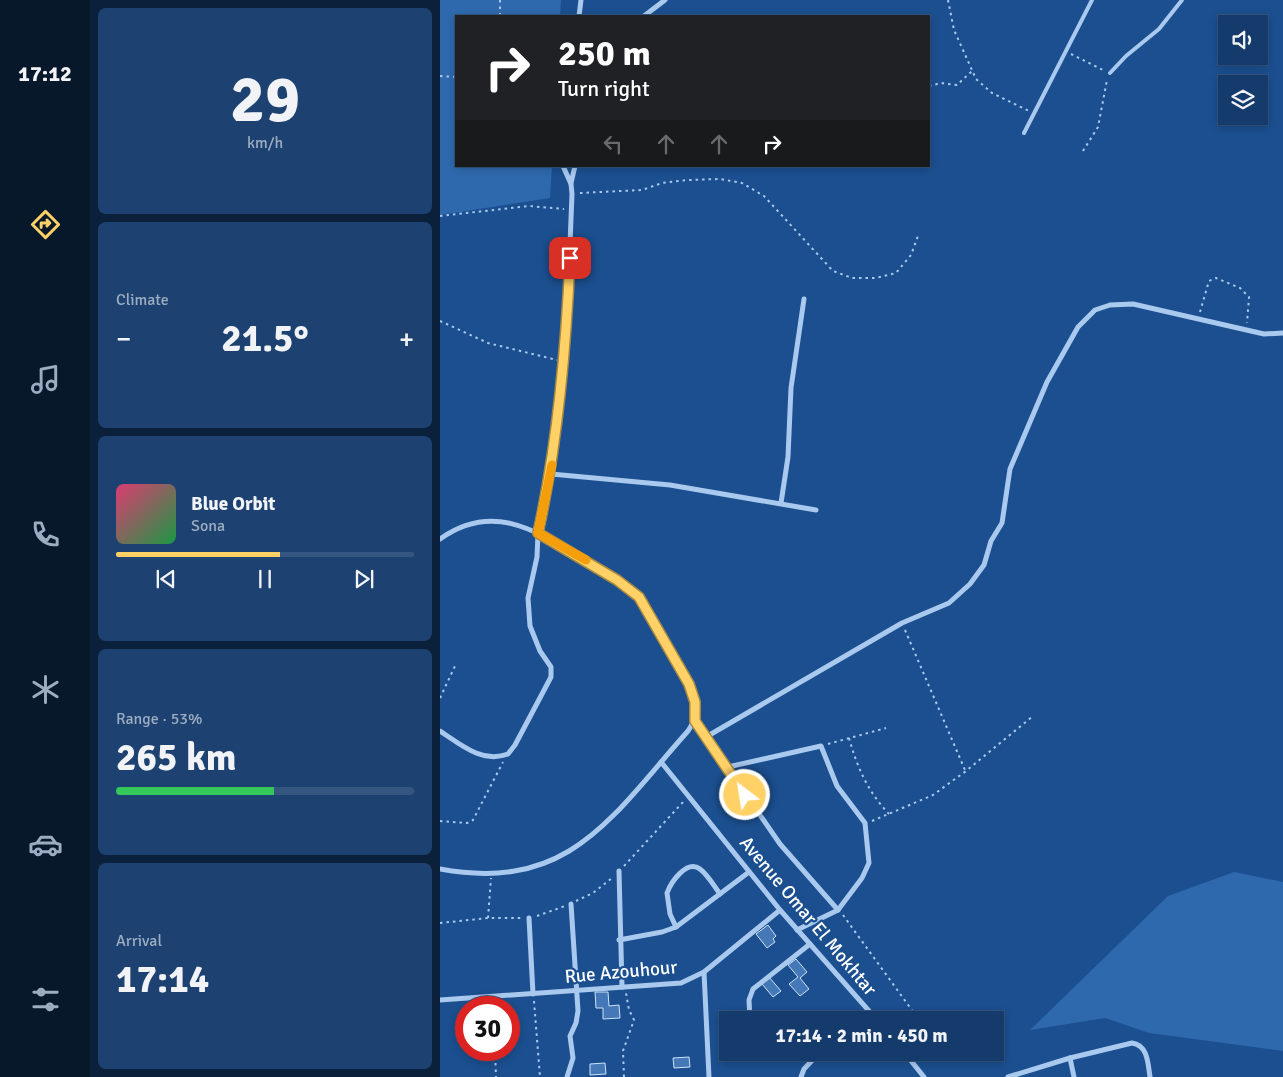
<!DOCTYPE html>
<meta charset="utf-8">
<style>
:root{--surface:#143b6b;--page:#1d4271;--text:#f1f3f6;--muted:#9dadc1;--line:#33557e;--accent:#ffd166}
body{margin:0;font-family:Signika,sans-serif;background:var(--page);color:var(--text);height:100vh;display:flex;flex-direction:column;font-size:19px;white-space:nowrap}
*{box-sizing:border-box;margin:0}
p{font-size:16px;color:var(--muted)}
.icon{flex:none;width:28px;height:28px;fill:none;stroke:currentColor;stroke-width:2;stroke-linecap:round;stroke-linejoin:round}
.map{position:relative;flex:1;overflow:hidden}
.panel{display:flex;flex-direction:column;gap:8px;padding:8px;background:#0b203b;width:350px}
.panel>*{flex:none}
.hud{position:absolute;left:15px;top:15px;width:475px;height:152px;border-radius:0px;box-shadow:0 2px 8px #0003,0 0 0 1px var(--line);background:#202124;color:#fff;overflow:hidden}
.buttons{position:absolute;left:778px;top:15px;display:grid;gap:10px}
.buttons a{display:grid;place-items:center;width:50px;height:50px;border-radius:0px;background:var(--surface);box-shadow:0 2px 8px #0003,0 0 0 1px var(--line);font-size:25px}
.speed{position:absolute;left:15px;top:996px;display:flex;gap:10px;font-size:25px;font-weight:700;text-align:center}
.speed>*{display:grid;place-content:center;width:65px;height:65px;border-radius:50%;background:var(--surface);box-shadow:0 2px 8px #0003,0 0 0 1px var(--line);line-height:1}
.speed .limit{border:8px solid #d22;background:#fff;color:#111}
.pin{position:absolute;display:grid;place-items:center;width:42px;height:42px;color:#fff;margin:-21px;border-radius:10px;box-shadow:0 2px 8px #0006}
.me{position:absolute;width:55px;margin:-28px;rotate:329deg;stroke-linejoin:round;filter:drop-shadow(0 0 4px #0008)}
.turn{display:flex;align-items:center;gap:18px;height:105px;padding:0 20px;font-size:22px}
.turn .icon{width:65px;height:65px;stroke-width:2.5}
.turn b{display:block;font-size:35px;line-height:42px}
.lanes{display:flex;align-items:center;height:48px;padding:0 20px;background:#0003;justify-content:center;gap:25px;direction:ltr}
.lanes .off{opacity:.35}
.big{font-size:38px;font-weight:700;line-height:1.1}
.panel .widget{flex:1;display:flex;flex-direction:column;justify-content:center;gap:8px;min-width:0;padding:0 18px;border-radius:8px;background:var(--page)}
.panel .dial{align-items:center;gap:0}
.dial b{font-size:65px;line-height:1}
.song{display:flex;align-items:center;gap:15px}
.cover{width:60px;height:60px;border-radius:8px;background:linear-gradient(135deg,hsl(340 70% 55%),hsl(140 70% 35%))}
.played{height:5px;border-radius:2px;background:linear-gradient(90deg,var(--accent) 55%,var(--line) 55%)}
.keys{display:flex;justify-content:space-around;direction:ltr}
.heat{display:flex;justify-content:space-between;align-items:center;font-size:28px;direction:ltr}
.charge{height:8px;border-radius:4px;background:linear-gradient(90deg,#34c759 53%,var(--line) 0)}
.trip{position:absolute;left:279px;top:1011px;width:285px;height:50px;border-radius:0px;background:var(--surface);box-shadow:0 2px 8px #0003,0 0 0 1px var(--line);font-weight:700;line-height:50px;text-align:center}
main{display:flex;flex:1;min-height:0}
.dock{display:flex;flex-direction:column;width:90px;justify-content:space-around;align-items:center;background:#08182b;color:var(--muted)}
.dock .icon{width:35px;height:35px}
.dock .selected{color:var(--accent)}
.dock b{font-size:22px;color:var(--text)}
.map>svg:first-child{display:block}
.green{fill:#2e69ad}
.building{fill:#4478b7;stroke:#cfe3fa}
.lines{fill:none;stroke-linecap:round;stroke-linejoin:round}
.path{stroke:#a9c9ee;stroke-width:2;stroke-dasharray:2.5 4;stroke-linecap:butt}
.lane{stroke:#a9c9ee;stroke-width:4}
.street{stroke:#a9c9ee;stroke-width:5}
.route-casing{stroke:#a68842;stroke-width:12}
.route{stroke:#ffd166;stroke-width:9}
.slow{stroke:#f59e0b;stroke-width:9}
.labels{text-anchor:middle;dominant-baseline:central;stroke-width:4.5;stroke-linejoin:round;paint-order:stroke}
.street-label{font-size:19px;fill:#fff;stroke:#1b4f8f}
</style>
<main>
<nav class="dock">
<b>17:12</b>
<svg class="icon selected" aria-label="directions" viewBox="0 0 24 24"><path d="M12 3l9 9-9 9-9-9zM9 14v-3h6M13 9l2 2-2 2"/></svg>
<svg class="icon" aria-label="music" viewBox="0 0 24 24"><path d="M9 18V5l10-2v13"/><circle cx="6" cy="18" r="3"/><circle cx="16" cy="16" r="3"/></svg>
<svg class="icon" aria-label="phone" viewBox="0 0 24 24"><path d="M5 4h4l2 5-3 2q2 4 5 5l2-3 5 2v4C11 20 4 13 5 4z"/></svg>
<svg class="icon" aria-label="climate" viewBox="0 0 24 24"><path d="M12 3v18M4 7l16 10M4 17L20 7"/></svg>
<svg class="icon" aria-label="car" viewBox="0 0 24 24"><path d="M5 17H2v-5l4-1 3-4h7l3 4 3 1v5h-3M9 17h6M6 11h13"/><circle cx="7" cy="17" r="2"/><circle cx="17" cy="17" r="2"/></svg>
<svg class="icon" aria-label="filters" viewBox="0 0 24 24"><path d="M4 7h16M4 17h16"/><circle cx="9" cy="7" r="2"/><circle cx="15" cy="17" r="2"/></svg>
</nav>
<section class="panel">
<div class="widget dial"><b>29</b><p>km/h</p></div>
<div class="widget"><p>Climate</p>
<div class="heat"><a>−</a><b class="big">21.5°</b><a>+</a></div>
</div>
<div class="widget">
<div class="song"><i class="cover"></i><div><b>Blue Orbit</b><p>Sona</p></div></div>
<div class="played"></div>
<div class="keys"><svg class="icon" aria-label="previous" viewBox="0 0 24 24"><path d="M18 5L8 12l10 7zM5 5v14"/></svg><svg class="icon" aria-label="pause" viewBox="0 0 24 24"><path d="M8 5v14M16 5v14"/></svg><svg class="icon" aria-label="next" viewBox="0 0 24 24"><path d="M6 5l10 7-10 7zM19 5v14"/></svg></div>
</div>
<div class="widget"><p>Range · 53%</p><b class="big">265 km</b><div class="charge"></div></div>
<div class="widget"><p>Arrival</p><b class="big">17:14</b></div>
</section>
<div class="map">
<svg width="843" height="1077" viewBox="0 0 843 1077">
<rect width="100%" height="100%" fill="#1b4f8f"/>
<g class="green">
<path d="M0 0H121L120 16H16V166H112L110 198 0 215Z"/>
<path d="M794 872 843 882V1051L709 1033 665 1018 590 1030 728 896Z"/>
</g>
<g class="building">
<path d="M328 925 336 936 333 939 335 942 327 948 316 934Z"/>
<path d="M356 959 367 972 360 978 369 989 360 996 349 984 358 977 348 965Z"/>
<path d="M329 977 341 991 333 997 322 984Z"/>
<path d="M155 992H168L169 1006 179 1005 180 1018 163 1019V1008H156Z"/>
<path d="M346 1052H362L353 1061Z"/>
<path d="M249 1057 250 1067 234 1068 233 1058Z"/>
<path d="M165 1063 166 1074 150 1075V1064Z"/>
</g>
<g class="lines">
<g class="path">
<path d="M60 0V16"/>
<path d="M508 0 514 30 536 79 552 93 589 111"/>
<path d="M631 54 665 71"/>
<path d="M0 76 16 77"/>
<path d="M489 86 501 83 517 85 532 71"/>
<path d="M643 151 658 127 667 80"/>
<path d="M140 193 202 190 222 183 248 180 280 179 302 183 324 196 393 271 412 278H436L456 273 471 255 479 233"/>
<path d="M0 216 89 206 124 209"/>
<path d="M760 312 769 281 776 278 800 288 809 297 807 323"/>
<path d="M0 321 48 343 117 360"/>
<path d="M465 630 525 770"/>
<path d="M0 698 15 666"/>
<path d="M409 738C417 767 428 792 449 814"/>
<path d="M388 744 446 728"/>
<path d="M0 821 27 823 33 820 63 762"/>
<path d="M432 821 493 795 526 771 593 716"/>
<path d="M184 866 244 801"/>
<path d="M136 901 153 893 172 878"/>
<path d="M403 915 479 1020"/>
<path d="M97 916 125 906"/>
<path d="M48 918 51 878"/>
<path d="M0 923 48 918H82"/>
<path d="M94 1001 100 1077"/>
<path d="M55 1050 56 1077"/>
<path d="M479 1060 483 1052"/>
<path d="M184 1077 183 1051 194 1020 189 1010 186 993"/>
</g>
<g class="lane">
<path d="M670 73 686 56 719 29 742 0"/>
<path d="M584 133 652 0"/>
</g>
<g class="street">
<path d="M139 16 141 0"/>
<path d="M204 16 225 0"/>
<path d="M131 183 135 166"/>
<path d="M111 474 230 485 376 510"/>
<path d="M341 503 348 457 351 388 364 299"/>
<path d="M0 539C53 501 97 531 145 560 163 571 184 581 199 597 210 609 250 679 254 696 257 709 256 720 248 731 172 816 130 893 0 869"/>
<path d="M255 721 340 844 398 910"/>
<path d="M0 731C20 744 42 764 68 754L75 745 111 677V667L100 651 90 626 88 598 97 557 98 533 111 474 121 394 128 294 132 194 131 184 123 166"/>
<path d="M266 737 462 623 509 603 530 584 544 565 551 541 562 523 570 469 607 382 638 327 655 310 670 305 693 304 824 334 843 333"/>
<path d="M221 762 340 910 437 1020"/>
<path d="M288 767 381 746 397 786 425 823 429 863 422 878 398 910 357 930"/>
<path d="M179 871 182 987"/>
<path d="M89 918 93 994"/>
<path d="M236 927 230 914 227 893C231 882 247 859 260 869 268 875 274 886 280 894"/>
<path d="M179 940 222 932 236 927 309 872"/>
<path d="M264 972 269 1077"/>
<path d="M0 1000 241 983 264 972 340 910"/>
<path d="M310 1020 309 1000 313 989 370 944"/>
<path d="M423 1020 432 1013"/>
<path d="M464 1052 484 1077"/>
<path d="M630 1058 634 1077"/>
<path d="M127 1077 133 1058 130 1036 136 1023 138 1011 131 904"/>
<path d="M361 1077 364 1069 380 1052"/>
<path d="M568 1077 630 1058 692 1043C708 1045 708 1064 710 1077"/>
</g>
</g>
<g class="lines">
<defs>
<path id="route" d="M130 258C126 351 118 442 98 533L177 580 199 597 249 684 255 702V721L305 795"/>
</defs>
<use href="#route" class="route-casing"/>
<use href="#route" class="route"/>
<path class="slow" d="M112 465 98 533 146 560"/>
</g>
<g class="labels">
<g class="street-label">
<text transform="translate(368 916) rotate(50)">Avenue Omar El Mokhtar</text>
<text transform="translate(181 972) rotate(-5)">Rue Azouhour</text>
</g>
</g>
</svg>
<div class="buttons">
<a><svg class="icon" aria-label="sound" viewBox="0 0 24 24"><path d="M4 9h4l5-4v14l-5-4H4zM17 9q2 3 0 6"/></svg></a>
<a><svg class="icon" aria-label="layers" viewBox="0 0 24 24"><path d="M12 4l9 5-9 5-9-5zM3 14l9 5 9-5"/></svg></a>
</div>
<div class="speed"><div class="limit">30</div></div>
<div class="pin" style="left:130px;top:258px;background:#d93025"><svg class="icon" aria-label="arrive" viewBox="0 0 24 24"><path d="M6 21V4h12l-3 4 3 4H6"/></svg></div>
<svg class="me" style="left:305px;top:795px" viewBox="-20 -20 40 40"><circle r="17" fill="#ffd166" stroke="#fff" stroke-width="3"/><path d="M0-11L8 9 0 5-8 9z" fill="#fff"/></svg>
<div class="trip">17:14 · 2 min · 450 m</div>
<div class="hud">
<div class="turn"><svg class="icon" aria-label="right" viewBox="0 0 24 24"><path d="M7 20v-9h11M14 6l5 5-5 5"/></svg><div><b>250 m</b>Turn right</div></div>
<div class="lanes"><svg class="icon off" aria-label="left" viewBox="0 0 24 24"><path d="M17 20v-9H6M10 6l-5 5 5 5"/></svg><svg class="icon off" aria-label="ahead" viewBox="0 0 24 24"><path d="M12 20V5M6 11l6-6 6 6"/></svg><svg class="icon off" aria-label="ahead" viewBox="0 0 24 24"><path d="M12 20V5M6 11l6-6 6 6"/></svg><svg class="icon" aria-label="right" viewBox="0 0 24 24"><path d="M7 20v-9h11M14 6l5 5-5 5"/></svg></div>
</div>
</div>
</main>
